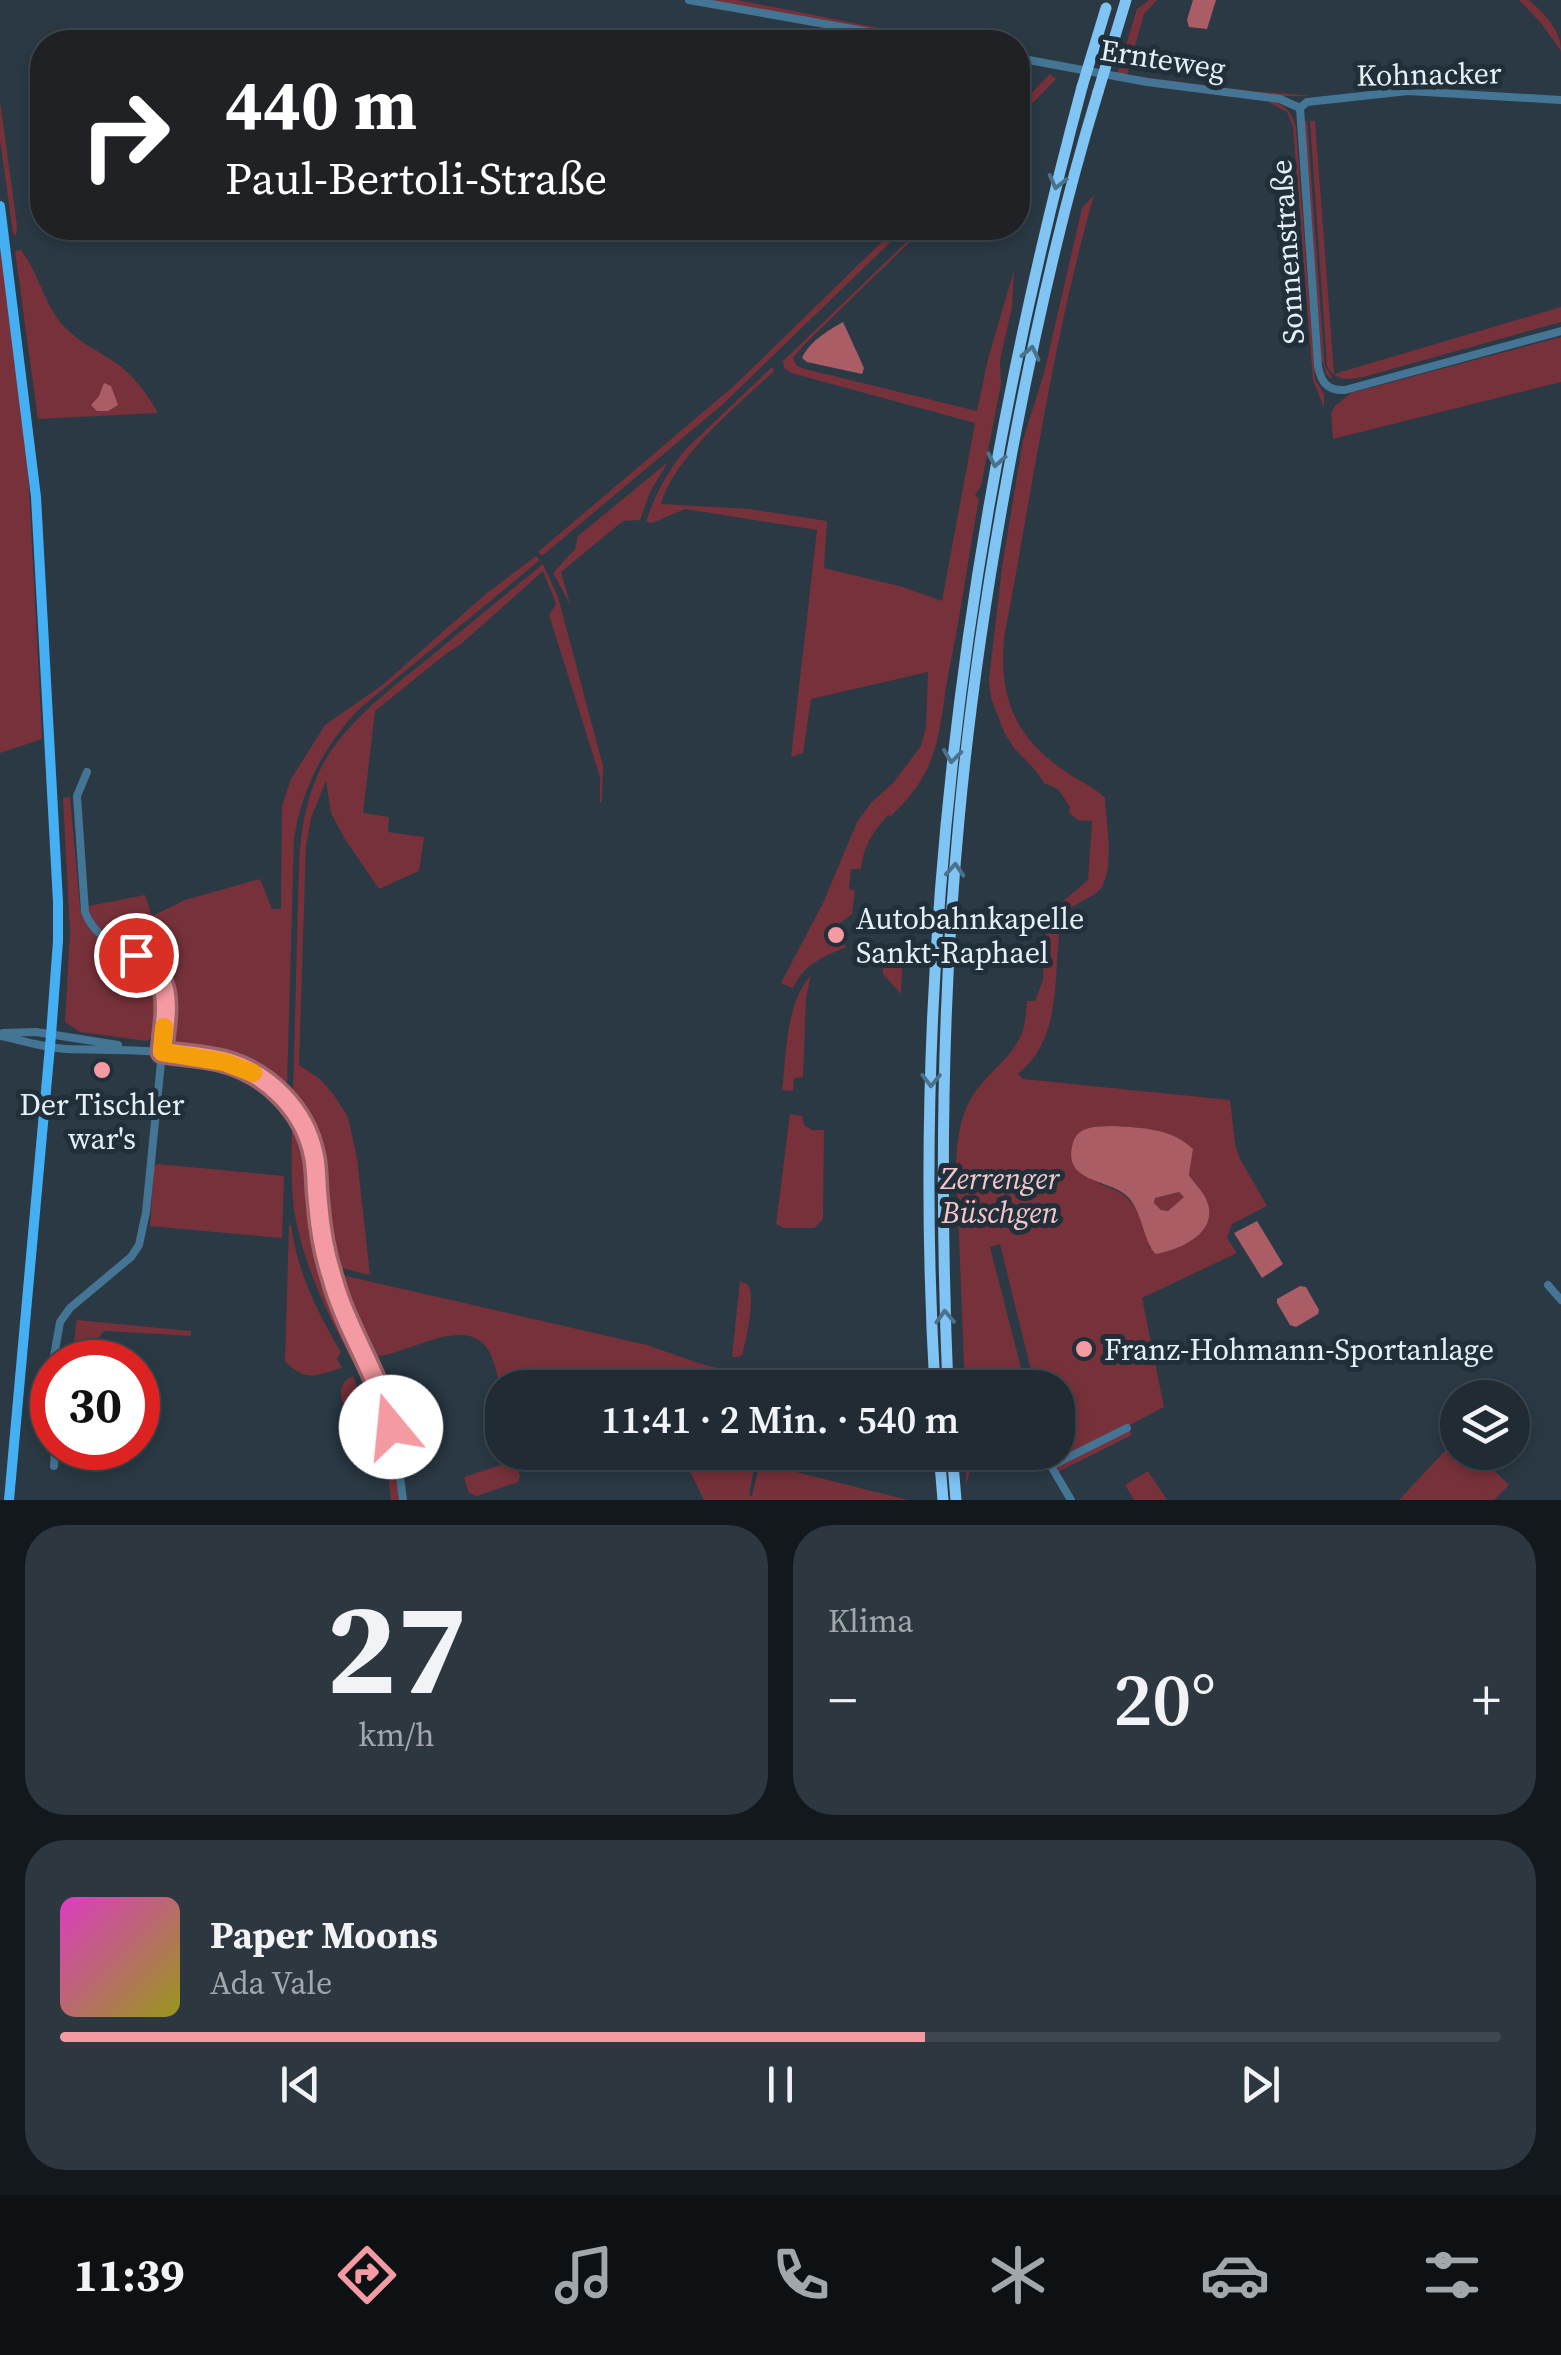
<!DOCTYPE html>
<html lang="de">
<meta charset="utf-8">
<style>
:root{--surface:#202b33;--page:#2d373f;--text:#f1f3f6;--muted:#a2a7ac;--line:#3d474e;--accent:#f49aa2}
body{margin:0;font-family:"Source Serif 4",serif;background:var(--page);color:var(--text);height:100vh;display:flex;flex-direction:column;font-size:38px;white-space:nowrap}
*{box-sizing:border-box;margin:0}
p{font-size:32px;color:var(--muted)}
.icon{flex:none;width:55px;height:55px;fill:none;stroke:currentColor;stroke-width:2;stroke-linecap:round;stroke-linejoin:round}
.map{position:relative;height:1500px;overflow:hidden}
.side{display:flex;flex-direction:column;gap:25px;padding:25px;background:#12181c;flex:1}
.side>*{flex:none}
.banner{position:absolute;left:30px;top:30px;width:1000px;height:210px;border-radius:40px;box-shadow:0 5px 15px #0003,0 0 0 2px var(--line);background:#202124;color:#fff;overflow:hidden}
.fabs{position:absolute;left:1440px;top:1380px;display:grid;gap:20px}
.fabs a{display:grid;place-items:center;width:90px;height:90px;border-radius:50%;background:var(--surface);box-shadow:0 5px 15px #0003,0 0 0 2px var(--line);font-size:50px}
.speed{position:absolute;left:30px;top:1340px;display:flex;gap:20px;font-size:50px;font-weight:700;text-align:center}
.speed>*{display:grid;place-content:center;width:130px;height:130px;border-radius:50%;background:var(--surface);box-shadow:0 5px 15px #0003,0 0 0 2px var(--line);line-height:1}
.speed .limit{border:15px solid #d22;background:#fff;color:#111}
.pin{position:absolute;display:grid;place-items:center;width:85px;height:85px;color:#fff;margin:-42px;border:5px solid #fff;border-radius:50%;box-shadow:0 2px 10px #0007}
.me{position:absolute;width:110px;margin:-55px;rotate:343deg;stroke-linejoin:round;filter:drop-shadow(0 0 8px #0008)}
.turn{display:flex;align-items:center;gap:35px;height:210px;padding:0 30px;font-size:45px}
.turn .icon{width:130px;height:130px;stroke-width:2.5}
.turn b{display:block;font-size:70px;line-height:85px}
.big{font-size:75px;font-weight:600;line-height:1.1}
.side .widget{flex:1;display:flex;flex-direction:column;justify-content:center;gap:15px;min-width:0;padding:0 35px;border-radius:40px;background:var(--page)}
.side .dial{align-items:center;gap:0}
.dial b{font-size:130px;line-height:1}
.song{display:flex;align-items:center;gap:30px}
.cover{width:120px;height:120px;border-radius:15px;background:linear-gradient(135deg,hsl(310 70% 55%),hsl(60 70% 35%))}
.played{height:10px;border-radius:5px;background:linear-gradient(90deg,var(--accent) 60%,var(--line) 60%)}
.keys{display:flex;justify-content:space-around;direction:ltr}
.heat{display:flex;justify-content:space-between;align-items:center;font-size:55px;direction:ltr}
.side .tiles{flex:1;display:grid;gap:25px;grid-template-columns:1fr 1fr}
.widget:last-child{grid-column:span 2}
.trip{position:absolute;left:485px;top:1370px;width:590px;height:100px;border-radius:40px;background:var(--surface);box-shadow:0 5px 15px #0003,0 0 0 2px var(--line);font-weight:600;line-height:100px;text-align:center}
.dock{display:flex;height:160px;justify-content:space-around;align-items:center;background:#0d1114;color:var(--muted)}
.dock .icon{width:70px;height:70px}
.dock .active{color:var(--accent)}
.dock b{font-size:45px;color:var(--text)}
.map>svg:first-child{display:block}
.green{fill:#77313a;fill-rule:evenodd}
.water{fill:#ab5d65;fill-rule:evenodd}
.lines{fill:none;stroke-linecap:round;stroke-linejoin:round}
.minor{stroke:#457595;stroke-width:8}
.major{stroke:#44b0f3;stroke-width:10}
.highway{stroke:#7fc4f3;stroke-width:11}
.highway-bridge{stroke:#7fc4f3;stroke-width:11}
.oneway{stroke:#4b728d}
.route-casing{stroke:#9f6469;stroke-width:25}
.route{stroke:#f49aa2;stroke-width:18}
.slow{stroke:#f59e0b;stroke-width:18}
.poi-dot{fill:#f49aa2;stroke:#202f39;stroke-width:4}
.labels{text-anchor:middle;dominant-baseline:central;stroke-width:10;stroke-linejoin:round;paint-order:stroke}
.street-label{font-size:30px;fill:#e6eff6;stroke:#202f39}
.poi-label{font-size:30px;fill:#e6eff6;stroke:#202f39;text-anchor:start}
.park-label{font-size:30px;font-style:italic;fill:#f5c7c9;stroke:#202f39}
</style>
<div class="map">
<svg width="1561" height="1500" viewBox="0 0 1561 1500">
<rect width="100%" height="100%" fill="#2a3944"/>
<g class="green">
<path d="M704 0H738L889 30 886 33Z"/>
<path d="M1149 0H1157L1144 14 1127 75 1251 91 1314 96H1279L1117 75 1137 9Z"/>
<path d="M1519 0H1529C1544 14 1561 29 1561 51L1541 23Z"/>
<path d="M1050 74 1056 79 1018 118V107Z"/>
<path d="M1126 83 1268 99C1285 105 1292 111 1296 128L1315 379 1324 394V408L1313 380 1293 127 1287 112 1267 101Z"/>
<path d="M0 101 17 226 16 237 13 233 0 140Z"/>
<path d="M1307 120 1324 357 1325 366 1332 377 1331 379 1326 374 1322 360 1304 123Z"/>
<path d="M1310 121H1315L1334 374 1561 307V322L1363 377C1347 380 1335 381 1327 366Z"/>
<path d="M1094 195C1053 338 1032 492 1004 638 999 699 1015 737 1066 772 1079 781 1094 787 1105 798 1106 822 1115 867 1101 888 1095 897 1072 904 1062 916 1051 970 1066 1035 1018 1074L1023 1079 1230 1100 1235 1143 1239 1157 1267 1206 1232 1224 1227 1238 1237 1253 1142 1298 1164 1407 1128 1426 1132 1435 1058 1472 1057 1461 1051 1453 1058 1452V1388L1035 1387 1000 1244 990 1247 1026 1387 965 1388 956 1164C957 1143 959 1122 969 1102 982 1076 1011 1060 1022 1033 1026 1023 1026 1011 1027 1001H1035L1043 980 1046 919 1049 913 1088 880 1092 821 1078 820 1069 813 1070 807 1058 789 1044 783 1036 771 1014 748 1004 732 991 698 989 680 1002 567 1023 440 1044 373 1082 208ZM1113 1126C1142 1128 1171 1128 1193 1149L1189 1175 1205 1196 1150 1249C1141 1214 1136 1194 1099 1184Z"/>
<path d="M896 228H905L722 405 542 556 538 552 735 385Z"/>
<path d="M921 228H924L804 345 793 358 797 366 805 369 977 411 988 359 1014 270 1012 307 1000 360 1001 384 981 486 975 495 979 499C969 553 962 607 951 660 937 727 946 764 891 816L888 815C873 832 863 846 861 869H851L849 889 855 890 852 914 830 931V937L835 942 841 940 846 947C823 957 804 964 793 988L781 983 823 903 857 822 871 803 894 782 921 746 926 727 928 672 811 699 803 753 791 757 817 530 685 509 652 523 646 522C655 494 668 470 687 448L772 367 774 371C739 404 673 458 661 504L749 509 827 521 824 568 903 587 942 601 975 423 791 373 784 368 783 361Z"/>
<path d="M0 239 27 451 42 735V739L0 753Z"/>
<path d="M21 250C40 275 46 311 68 330 81 343 98 351 113 361 133 374 146 392 158 413L38 419 15 251Z"/>
<path d="M1561 337V382L1333 439 1331 413 1335 406 1351 393Z"/>
<path d="M668 462 650 492 640 520 623 521 561 572 570 604 553 573 575 549 578 536Z"/>
<path d="M536 556 540 560 359 709C324 746 302 788 294 839L287 1088C250 1053 223 1051 175 1045 161 1019 178 994 158 968 138 942 96 943 88 906L145 895 152 916 185 900 260 879 272 909H281L282 806 291 779 325 725 381 686 487 593Z"/>
<path d="M543 564 558 597 603 766 602 801 600 803V777L549 615 556 604 543 571 461 644 447 653 375 711 363 813 389 817 388 832 424 837 419 871 379 889 345 839 331 813 326 781 311 818 306 845 299 1065 320 1079 334 1095 348 1117 357 1158 370 1275 338 1267 331 1234 321 1144 310 1118 293 1093 299 863C301 830 306 796 322 766 346 721 391 689 430 657 467 626 505 595 543 564Z"/>
<path d="M70 797 80 907C92 964 169 947 161 1014 160 1026 157 1033 147 1041L80 1032 65 1022 70 932 63 798Z"/>
<path d="M900 947 903 948 901 994 883 974C882 960 890 955 900 947Z"/>
<path d="M811 975 806 998 803 1077 794 1078 793 1091 782 1090C787 1052 785 1005 811 975Z"/>
<path d="M293 1099C323 1139 320 1164 325 1210 327 1229 331 1247 334 1265 316 1238 324 1181 316 1149 311 1130 298 1116 293 1099Z"/>
<path d="M790 1114 802 1116 804 1125 812 1130H824L823 1219 814 1228H784L776 1224Z"/>
<path d="M292 1115 304 1137 311 1160 320 1246 334 1298 357 1352 354 1364C328 1315 303 1265 294 1210 290 1178 292 1146 292 1115Z"/>
<path d="M157 1164 284 1176 282 1238 150 1226 154 1166Z"/>
<path d="M1179 1192 1184 1197 1168 1211 1161 1210 1154 1203 1155 1198Z"/>
<path d="M289 1225H291C297 1271 317 1312 341 1352L337 1359 342 1368C316 1375 306 1383 285 1361Z"/>
<path d="M346 1276 647 1345 698 1363 734 1372 738 1375 739 1387 502 1388V1393C498 1380 496 1365 490 1353 470 1312 410 1353 378 1356L348 1297 341 1278Z"/>
<path d="M740 1281C743 1283 746 1283 748 1285 756 1295 746 1342 742 1355L738 1357H732Z"/>
<path d="M77 1320 191 1331V1336L107 1331 103 1332 91 1348 73 1346Z"/>
<path d="M360 1374C387 1387 397 1471 399 1500H391C387 1457 379 1413 360 1374Z"/>
<path d="M353 1376 377 1441 373 1433 367 1432 360 1412 347 1416C342 1399 334 1385 353 1376Z"/>
<path d="M1457 1438 1458 1452 1476 1453 1509 1485 1494 1500H1399Z"/>
<path d="M681 1453H757L749 1495 752 1496 760 1463 908 1500H704Z"/>
<path d="M966 1453H1043L1047 1464 972 1463 966 1485Z"/>
<path d="M514 1458 520 1477 518 1482 477 1496 469 1493 464 1477 504 1464V1461Z"/>
<path d="M1148 1471 1167 1500H1134L1125 1485Z"/>
</g>
<g class="water">
<path d="M1193 0H1216L1207 29 1189 27 1187 20Z"/>
<path d="M843 322 864 368 862 374 807 362 802 358C809 342 827 331 843 322Z"/>
<path d="M104 383 111 386 118 405 108 411H97L91 405 99 396Z"/>
<path d="M1113 1126C1143 1128 1171 1128 1193 1149L1189 1175C1193 1182 1200 1188 1204 1195 1224 1230 1183 1249 1156 1254 1144 1244 1143 1214 1129 1198 1111 1178 1061 1184 1073 1143 1078 1125 1097 1127 1113 1126ZM1179 1192 1184 1197 1168 1211 1161 1210 1154 1203 1155 1198Z"/>
<path d="M1257 1221 1283 1264 1262 1278 1234 1233Z"/>
<path d="M1300 1286 1306 1287 1319 1310 1318 1314 1296 1327 1290 1325 1277 1303V1299Z"/>
<path d="M408 1387 418 1393 429 1430 422 1439C419 1438 416 1439 414 1437 407 1432 402 1401 402 1392Z"/>
</g>
<g class="lines">
<g class="minor">
<path d="M689 0 926 42"/>
<path d="M1018 58 1147 82 1280 99 1300 108"/>
<path d="M1300 108 1318 366C1321 382 1327 391 1345 390L1561 331"/>
<path d="M1300 108 1307 102 1408 91 1561 100"/>
<path d="M3 1033 36 1032 118 1045"/>
<path d="M0 1036C22 1040 45 1048 67 1049 154 1052 276 1040 310 1143 317 1162 316 1183 318 1203 320 1228 325 1253 331 1277 342 1314 363 1346 377 1382 392 1419 398 1460 403 1500"/>
<path d="M1548 1285 1561 1300"/>
<path d="M53 1362 60 1322 70 1308 131 1257 139 1245 146 1212 167 1002C157 942 103 959 85 912L77 796 87 772"/>
<path d="M52 1363 45 1436 55 1452 54 1466"/>
<path d="M1071 1500 1051 1466 1127 1428"/>
</g>
<path class="major" d="M0 206 36 497 58 902V941L51 1035 9 1500"/>
<g class="highway">
<path d="M935 1388C909 948 968 511 1082 87"/>
<path d="M948 1388C940 1198 941 1009 959 820 971 689 991 560 1016 431 1038 317 1064 203 1098 92"/>
<path d="M939 1452 943 1500"/>
<path d="M952 1452 956 1500"/>
</g>
<g class="highway-bridge">
<path d="M1082 87 1106 8"/>
<path d="M1098 92 1126 0"/>
</g>
</g>
<defs><path id="oneway-chevron" d="M-2-3.5L2.5 0L-2 3.5" fill="none" stroke-width="1.6" stroke-linecap="round" stroke-linejoin="round" transform="scale(2.5)"/></defs>
<g class="oneway">
<use href="#oneway-chevron" transform="translate(1057 182) rotate(104)"/>
<use href="#oneway-chevron" transform="translate(1031 353) rotate(-78)"/>
<use href="#oneway-chevron" transform="translate(996 460) rotate(101)"/>
<use href="#oneway-chevron" transform="translate(952 756) rotate(97)"/>
<use href="#oneway-chevron" transform="translate(955 870) rotate(-86)"/>
<use href="#oneway-chevron" transform="translate(931 1080) rotate(91)"/>
<use href="#oneway-chevron" transform="translate(945 1317) rotate(-92)"/>
</g>
<g class="lines">
<defs>
<path id="route" d="M136 955C177 979 165 1013 162 1052 182 1055 203 1056 223 1061 268 1073 305 1110 314 1156 317 1171 316 1187 318 1202 320 1228 324 1253 332 1277 346 1330 379 1374 391 1427"/>
</defs>
<use href="#route" class="route-casing"/>
<use href="#route" class="route"/>
<path class="slow" d="M164 1027 162 1052 224 1062 253 1073"/>
</g>
<g class="poi-dot">
<circle cx="836" cy="935" r="10"/>
<circle cx="102" cy="1070" r="10"/>
<circle cx="1084" cy="1349" r="10"/>
</g>
<g class="labels">
<g class="street-label">
<text transform="translate(1163 59) rotate(9)">Ernteweg</text>
<text transform="translate(1429 74) rotate(-1)">Kohnacker</text>
<text transform="translate(1287 252) rotate(-94)">Sonnenstraße</text>
</g>
<g class="poi-label">
<text x="856" y="918">Autobahnkapelle<tspan x="856" dy="34">Sankt-Raphael</tspan></text>
<text x="102" y="1104" text-anchor="middle">Der Tischler<tspan x="102" dy="34">war's</tspan></text>
<text x="1104" y="1349">Franz-Hohmann-Sportanlage</text>
</g>
<g class="park-label">
<text x="1000" y="1178">Zerrenger<tspan x="1000" dy="34">Büschgen</tspan></text>
</g>
</g>
</svg>
<div class="fabs">
<a><svg class="icon" aria-label="layers" viewBox="0 0 24 24"><path d="M12 4l9 5-9 5-9-5zM3 14l9 5 9-5"/></svg></a>
</div>
<div class="speed"><div class="limit">30</div></div>
<div class="pin" style="left:136px;top:955px;background:#d93025"><svg class="icon" aria-label="arrive" viewBox="0 0 24 24"><path d="M6 21V4h12l-3 4 3 4H6"/></svg></div>
<svg class="me" style="left:391px;top:1427px" viewBox="-20 -20 40 40"><circle r="19" fill="#fff"/><path d="M0-13L10 11 0 6-10 11z" fill="#f49aa2"/></svg>
<div class="trip">11:41 · 2 Min. · 540 m</div>
<div class="banner">
<div class="turn"><svg class="icon" aria-label="right" viewBox="0 0 24 24"><path d="M7 20v-9h11M14 6l5 5-5 5"/></svg><div><b>440 m</b>Paul-Bertoli-Straße</div></div>
</div>
</div>
<section class="side">
<div class="tiles">
<div class="widget dial"><b>27</b><p>km/h</p></div>
<div class="widget"><p>Klima</p>
<div class="heat"><a>−</a><b class="big">20°</b><a>+</a></div>
</div>
<div class="widget">
<div class="song"><i class="cover"></i><div><b>Paper Moons</b><p>Ada Vale</p></div></div>
<div class="played"></div>
<div class="keys"><svg class="icon" aria-label="previous" viewBox="0 0 24 24"><path d="M18 5L8 12l10 7zM5 5v14"/></svg><svg class="icon" aria-label="pause" viewBox="0 0 24 24"><path d="M8 5v14M16 5v14"/></svg><svg class="icon" aria-label="next" viewBox="0 0 24 24"><path d="M6 5l10 7-10 7zM19 5v14"/></svg></div>
</div>
</div>
</section>
<nav class="dock">
<b>11:39</b>
<svg class="icon active" aria-label="directions" viewBox="0 0 24 24"><path d="M12 3l9 9-9 9-9-9zM9 14v-3h6M13 9l2 2-2 2"/></svg>
<svg class="icon" aria-label="music" viewBox="0 0 24 24"><path d="M9 18V5l10-2v13"/><circle cx="6" cy="18" r="3"/><circle cx="16" cy="16" r="3"/></svg>
<svg class="icon" aria-label="phone" viewBox="0 0 24 24"><path d="M5 4h4l2 5-3 2q2 4 5 5l2-3 5 2v4C11 20 4 13 5 4z"/></svg>
<svg class="icon" aria-label="climate" viewBox="0 0 24 24"><path d="M12 3v18M4 7l16 10M4 17L20 7"/></svg>
<svg class="icon" aria-label="car" viewBox="0 0 24 24"><path d="M5 17H2v-5l4-1 3-4h7l3 4 3 1v5h-3M9 17h6M6 11h13"/><circle cx="7" cy="17" r="2"/><circle cx="17" cy="17" r="2"/></svg>
<svg class="icon" aria-label="filters" viewBox="0 0 24 24"><path d="M4 7h16M4 17h16"/><circle cx="9" cy="7" r="2"/><circle cx="15" cy="17" r="2"/></svg>
</nav>
